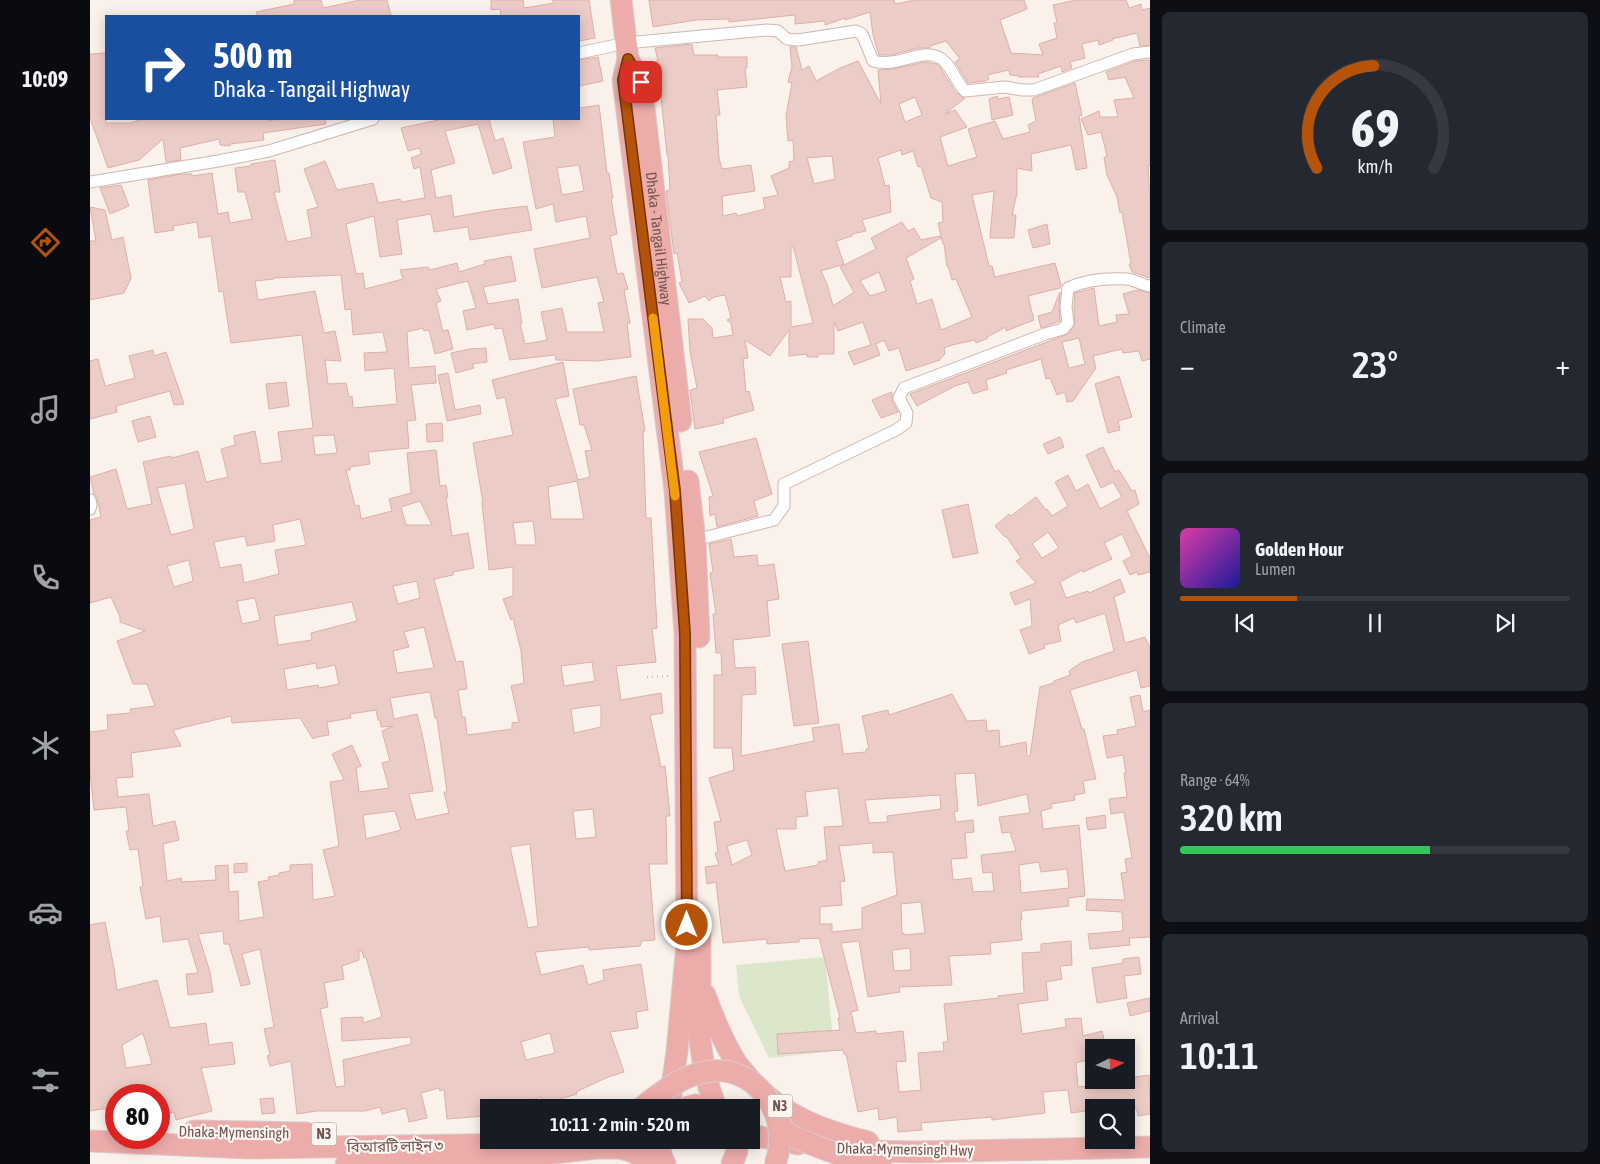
<!DOCTYPE html>
<meta charset="utf-8">
<style>
:root{--surface:#171b24;--page:#242831;--text:#f1f3f6;--muted:#9ea1a6;--line:#363941;--accent:#b45309}
body{margin:0;font-family:"Asap Condensed","Noto Sans Bengali",sans-serif;background:var(--page);color:var(--text);height:100vh;display:flex;flex-direction:column;font-size:19px;white-space:nowrap}
*{box-sizing:border-box;margin:0}
p{font-size:16px;color:var(--muted)}
.icon{flex:none;width:28px;height:28px;fill:none;stroke:currentColor;stroke-width:2;stroke-linecap:round;stroke-linejoin:round}
.map{position:relative;flex:1;overflow:hidden}
.side{display:flex;flex-direction:column;gap:12px;padding:12px;background:#0d0f14;width:450px}
.side>*{flex:none}
.hud{position:absolute;left:15px;top:15px;width:475px;height:105px;border-radius:0px;box-shadow:0 2px 12px #0003;background:#1a4fa0;color:#fff;overflow:hidden}
.needle{width:32px;rotate:85deg}
.controls{position:absolute;left:995px;top:1039px;display:grid;gap:10px}
.controls a{display:grid;place-items:center;width:50px;height:50px;border-radius:0px;background:var(--surface);box-shadow:0 2px 12px #0003;font-size:25px}
.speed{position:absolute;left:15px;top:1084px;display:flex;gap:10px;font-size:25px;font-weight:700;text-align:center}
.speed>*{display:grid;place-content:center;width:65px;height:65px;border-radius:50%;background:var(--surface);box-shadow:0 2px 12px #0003;line-height:1}
.speed .limit{border:8px solid #d22;background:#fff;color:#111}
.pin{position:absolute;display:grid;place-items:center;width:42px;height:42px;color:#fff;margin:-21px;border-radius:10px;box-shadow:0 2px 8px #0006}
.me{position:absolute;width:55px;margin:-28px;rotate:0deg;stroke-linejoin:round;filter:drop-shadow(0 0 4px #0008)}
.turn{display:flex;align-items:center;gap:18px;height:105px;padding:0 25px;font-size:22px}
.turn .icon{width:65px;height:65px;stroke-width:2.5}
.turn b{display:block;font-size:35px;line-height:42px}
.big{font-size:38px;font-weight:600;line-height:1.1}
.side .widget{flex:1;display:flex;flex-direction:column;justify-content:center;gap:8px;min-width:0;padding:0 18px;border-radius:8px;background:var(--page)}
.side .dial{align-items:center;gap:0}
.dial svg{height:130px;overflow:visible;fill:none;stroke:var(--line);stroke-width:7;stroke-linecap:round;text-anchor:middle}
.dial text{fill:var(--text);stroke:none}
.song{display:flex;align-items:center;gap:15px}
.cover{width:60px;height:60px;border-radius:8px;background:linear-gradient(135deg,hsl(320 70% 55%),hsl(240 70% 35%))}
.played{height:5px;border-radius:2px;background:linear-gradient(90deg,var(--accent) 30%,var(--line) 30%)}
.keys{display:flex;justify-content:space-around;direction:ltr}
.heat{display:flex;justify-content:space-between;align-items:center;font-size:28px;direction:ltr}
.charge{height:8px;border-radius:4px;background:linear-gradient(90deg,#34c759 64%,var(--line) 0)}
.trip{position:absolute;left:390px;top:1099px;width:280px;height:50px;border-radius:0px;background:var(--surface);box-shadow:0 2px 12px #0003;font-weight:600;line-height:50px;text-align:center}
main{display:flex;flex:1;min-height:0}
.menu{display:flex;flex-direction:column;width:90px;justify-content:space-around;align-items:center;background:#090b0e;color:var(--muted)}
.menu .icon{width:35px;height:35px}
.menu .selected{color:var(--accent)}
.menu b{font-size:22px;color:var(--text)}
.map>svg:first-child{display:block}
.green{fill:#dce6ca}
.building{fill:#ecccc6;stroke:#ddb0a8;fill-rule:evenodd}
.lines{fill:none;stroke-linecap:round;stroke-linejoin:round}
.street-casing{stroke:#cbb7b2;stroke-width:13}
.highway-casing{stroke:#d8cfce;stroke-width:23}
.path{stroke:#d1afa9;stroke-width:2;stroke-dasharray:1 4;stroke-linecap:butt}
.street{stroke:#fff;stroke-width:11}
.highway{stroke:#ecacaa;stroke-width:21}
.highway-bridge-casing{stroke:#d8cfce;stroke-width:23;stroke-linecap:butt}
.highway-bridge{stroke:#ecacaa;stroke-width:21}
.route-casing{stroke:#753606;stroke-width:12}
.route{stroke:#b45309;stroke-width:9}
.slow{stroke:#f59e0b;stroke-width:9}
.labels{text-anchor:middle;dominant-baseline:central;stroke-width:4.5;stroke-linejoin:round;paint-order:stroke}
.shield{fill:#fdf5f1;stroke:#9c8581;stroke-width:1}
.shield-label{font-size:14px;font-weight:bold;fill:#725551}
.street-label{font-size:15px;fill:#725551;stroke:#fdf5f1}
</style>
<main>
<nav class="menu">
<b>10:09</b>
<svg class="icon selected" aria-label="directions" viewBox="0 0 24 24"><path d="M12 3l9 9-9 9-9-9zM9 14v-3h6M13 9l2 2-2 2"/></svg>
<svg class="icon" aria-label="music" viewBox="0 0 24 24"><path d="M9 18V5l10-2v13"/><circle cx="6" cy="18" r="3"/><circle cx="16" cy="16" r="3"/></svg>
<svg class="icon" aria-label="phone" viewBox="0 0 24 24"><path d="M5 4h4l2 5-3 2q2 4 5 5l2-3 5 2v4C11 20 4 13 5 4z"/></svg>
<svg class="icon" aria-label="climate" viewBox="0 0 24 24"><path d="M12 3v18M4 7l16 10M4 17L20 7"/></svg>
<svg class="icon" aria-label="car" viewBox="0 0 24 24"><path d="M5 17H2v-5l4-1 3-4h7l3 4 3 1v5h-3M9 17h6M6 11h13"/><circle cx="7" cy="17" r="2"/><circle cx="17" cy="17" r="2"/></svg>
<svg class="icon" aria-label="filters" viewBox="0 0 24 24"><path d="M4 7h16M4 17h16"/><circle cx="9" cy="7" r="2"/><circle cx="15" cy="17" r="2"/></svg>
</nav>
<div class="map">
<svg width="1060" height="1164" viewBox="0 0 1060 1164">
<rect width="100%" height="100%" fill="#faf1eb"/>
<path class="green" d="M735 957 744 1051 679 1058 649 996 646 965Z"/>
<g class="building">
<path d="M204 0H231L233 8 270 0H297L301 16H167L166 12 204 4Z"/>
<path d="M401 0H433L434 8 464 3 462 0H499L505 38 489 41V16H411L410 9 401 10Z"/>
<path d="M559 0H804L805 4 825 0H934L937 9 910 20 921 53 953 55 949 44 967 38 964 23 967 22 963 5 986 0H1036L1039 8 1051 4 1052 10 1060 8V45L1050 46 1047 33 1022 39 1023 40 1009 45 1008 40 992 44 995 58 980 62 982 68 972 72 971 66 948 74 949 77H929V76L920 75 919 70 897 75 899 79 896 81 878 83 865 62 870 59 856 41 840 46V48H828L801 55H789L783 35 780 12 755 20V18L735 25V21L705 24V15L639 22V19L606 20 563 27Z"/>
<path d="M602 44 604 55H628L627 57H657V68H655L657 87 627 90 630 115H626L629 158 632 169 661 165 665 191 632 196 633 216 646 213 647 216 675 209 673 198 688 195 681 176 699 168V162L704 161 703 140 698 141 696 116 702 83 698 82 702 67 700 47H706L712 70 719 66 726 81 750 68 768 61 791 104 788 70 803 69 836 62 846 64 850 67 866 93 875 98 855 114 865 110 877 127 850 137 858 166 887 157 878 129 905 121 913 139 940 132 938 125 946 121 942 100 943 99V98L985 83 992 115 989 116 997 168 986 170 981 145 941 154 942 171 927 168V193L922 215H926L924 238H900L904 191 882 195 899 266H902L905 277 965 263 971 285 970 288 938 296 944 320 916 331V327L897 337 898 338 886 343 885 340 862 345 854 348 855 354 850 359V360L816 371 809 348 799 351 794 340 786 344 790 355 764 365 758 352 781 345 773 322 748 331 744 322V354H728V357H717V354L699 356V330L680 356 655 340 658 358 653 359 656 392 659 391 664 410 633 419 634 423 605 429 600 390 607 388 600 352 598 319H613L622 328 623 338 643 335 641 323 637 320 641 318 635 295 624 297 619 301 615 296 599 303 589 283 592 282 587 253 584 254 576 191 580 190 578 155H577L571 97 566 61H568L565 48ZM825 97 832 115 815 122 809 104ZM811 150 812 155 823 151 828 167 831 166 841 198 852 202 853 222 848 223 853 244H854L857 267 858 266 862 280 866 279 882 317 851 330 842 299 827 304 820 281 824 279 816 258 851 238 850 236 831 240 824 228 818 231 812 222 781 238 786 249 750 267 764 292 743 306 737 284 731 271 754 264 746 241 762 236V234L776 231 772 220 801 212 799 185 795 186 788 158ZM742 156 745 179 724 184 717 158ZM703 246 723 323 701 327V301L696 302 690 277H701V247ZM789 272 796 291 780 296 770 281Z"/>
<path d="M16 53V123H41L52 119H176L177 121 190 119H235L236 124 173 133 174 140 140 144V146L130 145 129 139 90 148 91 160 76 162 73 139 49 160 18 168 0 118V54Z"/>
<path d="M508 57 513 81 489 86V60Z"/>
<path d="M1060 60V166H1058L1060 200V278L1042 272 1039 264H1041L1032 212 1030 213 1027 197 1017 175 1014 158 1017 156 1011 132 998 135 991 119 1009 111 1010 117H1028L1024 100 1044 98 1035 77 1019 80 1016 72 1045 61Z"/>
<path d="M907 96 908 99 919 97 923 115 902 120 899 99Z"/>
<path d="M509 105 517 173H519L523 198H521L527 234 520 236 527 274 533 273 538 289 534 290 540 323H537L541 357 507 361 466 360 465 355 420 360 412 328 405 329 404 324 377 330 373 311 386 308 378 281 346 289 351 301 346 303 353 331 358 330 363 349 345 354 339 330 334 331 333 328 317 332 319 368 345 366 346 383 321 385 326 420 317 421 319 448 278 452 280 464 260 467V470H256L265 506 269 505 271 519 302 511 299 499 321 493 317 453 346 450 350 486 356 485 358 497H356L362 536 378 533 384 568 363 572V575L344 579 366 662 373 661 377 689 368 690 372 717H375L377 735 422 729V723L429 722 421 686 434 683 431 651 423 618 421 620 413 599 423 596V567L399 570 392 503H393L383 443 423 435 415 397 407 399 402 380 473 362 479 396 465 399 488 480 500 477 495 451 502 450 494 425H490L483 389 546 376 555 431H553L556 518H561L567 628 562 629 566 662 526 666 531 700 571 693 573 713 560 715 571 767 575 766 580 816H576L577 864H559L565 940 552 941 550 946 499 950V947L445 952 451 975 493 965 498 985 514 980 513 970 551 964 558 1010 546 1012 548 1028 520 1032 534 1072 518 1077 486 1092 487 1094 470 1099 472 1108H453L451 1097 416 1108H393L394 1116 357 1119 354 1089 350 1091 349 1088 331 1093 337 1118 319 1122 316 1108 292 1114 290 1107 275 1111H226L207 1114 201 1061 180 1066 177 1056 180 1055 174 1029 184 1027 170 949 152 954 160 984 151 986 139 944H134L133 931 108 934 120 972 123 992 98 995 96 974 108 973 98 939 73 942 70 916 56 919 50 887 53 886 48 849 40 850 36 831H39L36 807 4 810 0 773V732L18 730 17 715 41 713 40 709 65 706 57 684H43L27 641 55 631 30 622V617L21 597 0 603V520L11 517 7 498 4 494 0 477 26 469 37 509 62 504 53 462 81 456 82 458 108 451 116 482 138 477 131 449 145 445 144 436 165 431 171 464 192 461 188 432 223 428 212 335 141 343 133 291 129 292 121 236 109 238 107 222 83 226 84 230 65 233 58 180 92 174H102V176L122 173 128 214 138 212 140 223 162 219 155 192H148L145 168 161 166V164L185 160 190 192H184L197 242 222 237 217 210 228 207 214 169 235 161 247 190 283 183 288 203 310 199 311 202 335 198 330 167 324 169 321 158 331 154 330 148 318 151 311 128 353 119H399L405 141 413 138 422 168 403 174 388 124 355 131 365 163 341 170 346 198 361 195 364 217 403 210 437 206 442 230 380 240 378 227 344 232 341 214 307 220 312 254 290 257 284 216 256 224 266 274 273 273 275 289 313 279 310 270 338 267 340 270 367 263 369 272 395 264 394 261 421 256 426 281 393 287 398 304 428 299 432 324H430L435 344 457 340 451 312 472 308 477 332H514L508 303 514 302 507 277 452 288 444 249 500 238 496 216 466 222 463 204 446 209 433 142 465 137 463 119H489V108ZM489 165 494 191 472 195 467 168ZM251 275 255 310 261 309 263 335 293 332 297 352 274 353 275 371 304 368 307 404 263 408 262 396 259 397 256 383 238 384 235 360 251 361 245 331 234 333 225 291 168 300 165 281 184 279V278ZM244 435 247 453 225 455 223 436ZM487 481 494 519H461L458 487ZM95 483 104 529 81 535 67 488ZM330 501 342 525H316L311 507ZM210 519 216 545 185 550 189 574 154 583 151 564 130 568 124 542 155 536 157 546 185 541 183 525ZM443 521 446 545H426L423 523ZM99 560 103 581 84 587 77 566ZM327 581 330 598 308 604 303 586ZM165 598 170 620 152 624 147 601ZM262 602 267 621 221 633 222 640 188 645 184 616ZM334 627 344 668 307 673 303 651 319 647 314 632ZM502 662 505 681 474 686 471 666ZM226 663 227 669 245 665 249 684 229 688 228 685 197 690 194 669ZM340 692 345 718H347L357 792H354L359 813 326 820 319 794 343 791 333 738 327 714 304 719 300 698ZM511 705V727L484 733 481 709ZM286 710 288 720H290L291 727 303 726 292 731 300 761 292 763 299 788 269 792 266 768 271 766 262 745 242 754 254 780 240 782 249 846 233 850 245 896 223 900 222 864 200 865V871L189 873V875L178 877 179 880 168 882 174 917 149 921 148 891 139 892 138 865 125 866 126 880 92 882 91 878 77 881 73 844 89 840 85 821 63 826 59 794 28 797 26 778 43 777 41 753 91 746 83 730 141 716 142 723 210 718 223 739 227 737 239 735 237 722 261 718 260 714ZM503 809 506 837 486 839 483 811ZM305 811 311 830 276 839 273 815ZM440 844 448 926 438 928 420 847ZM269 951H272L274 958 276 957 292 1017 273 1023V1017L251 1018 252 1041 321 1037V1044L253 1060 255 1086 246 1087 230 1009 238 1007 234 983 254 979 252 966 269 960ZM460 1033 465 1053 436 1060 431 1042Z"/>
<path d="M31 185 39 206 20 214 10 188Z"/>
<path d="M0 207 15 210 22 240 33 237 41 278 34 293 0 300V241H6Z"/>
<path d="M957 224 960 244 943 248 938 230Z"/>
<path d="M1004 288 1009 326 1027 322 1026 315 1039 314 1033 294 1047 290 1060 293V359L1052 361 1049 351 1033 353 1032 349 1003 356 1006 368 983 401 977 402 975 392 967 395 960 378 956 379 951 359 916 370 917 373 896 380 898 389 883 394 878 382 865 386 827 406 820 394 978 334 985 325 984 307 985 293ZM989 338 995 364 979 368 972 342Z"/>
<path d="M970 292 969 306 970 321 951 328 948 316 962 312Z"/>
<path d="M396 348 397 362 382 364 384 368 366 373 361 353 379 349Z"/>
<path d="M63 350 64 356 76 352 94 404 84 405 80 391 26 406 27 412 0 419V361L8 359 15 386 45 378 39 356Z"/>
<path d="M358 373 365 410 390 405 391 414 357 421 348 375Z"/>
<path d="M1029 376 1042 417 1028 421 1030 430 1018 433 1005 384Z"/>
<path d="M196 382 199 406 179 409 176 384Z"/>
<path d="M802 392V401L808 412 791 418 782 400Z"/>
<path d="M60 416 66 437 48 442 42 421Z"/>
<path d="M352 423 353 441 337 442 336 424Z"/>
<path d="M970 437 974 447 958 454 953 444Z"/>
<path d="M666 438 682 494 664 501 668 516 627 527 625 514 620 516 619 497 623 496 609 452Z"/>
<path d="M1013 447 1025 472 1029 470 1042 491 1045 490 1049 504 1037 511 1060 558V572L1048 575 1047 572 1040 575 1033 561 1042 556 1032 534 1014 543 1022 559 993 572 992 570 970 582 976 598 998 591 999 593 1030 579 1035 592 1024 597 1035 643 1055 637 1060 647V686L1051 688 1047 670 980 690 992 729H994L1006 779 993 781 995 793 984 795 985 800 961 804 962 808 951 811 953 829 989 825 995 896 978 898 979 906 931 911 932 920H930L932 940 900 943 901 954 859 956 862 985 809 987 810 992 778 997 769 941 751 943 768 1010 761 1012 766 1033 786 1031V1034L813 1031 816 1061 806 1062 809 1092 831 1090 828 1053 854 1051 853 1042H858L854 1004 909 998 908 996 934 993 932 953 951 952V944L981 941 982 965 970 966 972 979 956 982 958 1000 928 1004 932 1034 976 1027 975 1019 991 1018 993 1036 1012 1031 1016 1048H1004V1058L986 1063 988 1087 1044 1081V1077L1059 1075 1060 1114 1048 1116 1047 1109 1036 1110V1108H1004V1110L981 1113 978 1090 953 1092 955 1113 902 1120V1117L831 1123 832 1130 808 1132 807 1117 789 1120 788 1108 768 1112 756 1054H754L753 1050 688 1054 687 1034 750 1030 748 1018H750L729 938 709 939V942L677 944V939L633 943 626 882 617 884 615 867 629 865 625 853 628 852 624 822 631 821 619 778 644 770 642 748H624V675H632L631 653H626L623 614H626L620 573 623 572 619 544 641 539 644 557 667 555 668 566 684 564 689 599 677 601 680 636 643 640 645 668 665 667 666 694 652 695 651 756 724 741 722 728 749 724 753 754 776 752V749H779L772 716 798 710 799 715 862 694 877 721 896 720 897 731 909 730 910 747 936 742 937 756H940L950 687 964 683V681L980 675 979 671 992 662 1024 651 1015 613 986 623 984 618 968 625 971 641 954 645 955 648 939 654 930 630 942 626 940 599 925 605 920 593 946 583 926 561 931 558 916 536 915 537 905 526 919 514 921 516 946 497 956 510 957 509 962 516 978 506 965 482 978 475 986 491 998 484 1010 509 1032 497 1023 482 1011 488 996 455ZM958 532 969 548 952 558 942 544ZM885 773 888 806 937 794 940 813 909 817 912 833 920 832 926 851 891 855 893 873 902 872 904 891 883 892 881 878 863 880 861 859 877 858 875 833 884 832 883 820 866 822 864 812 868 811 865 774ZM748 788 753 826 734 827 737 860 728 862V865L695 871 686 829H706V817L718 816 715 792ZM850 795 851 809 797 816 798 822 779 823 775 800ZM657 840 662 855 642 865 637 846ZM783 843V853L803 852 807 895 772 908V929L742 932V924H730V907L752 905 750 882 755 881 749 846ZM949 862 951 872 977 869 979 888 931 893 929 865ZM831 902 835 933 814 935V933L812 934 811 904ZM820 948 821 970 804 971 802 950Z"/>
<path d="M878 504 888 553 863 558 852 510Z"/>
<path d="M718 641 729 723 704 726 692 644Z"/>
<path d="M1050 695 1053 712 1060 710V937L1039 938 1040 945 1000 949 998 934 1033 931 1032 912 996 910 997 899 1035 900 1031 873 1037 872 1035 859 1042 858 1034 812 1021 814 1019 799 1037 797 1034 773H1036L1033 755 1017 758 1013 736 1028 734 1027 730 1046 726 1040 697Z"/>
<path d="M1015 815 1016 828 998 830 996 818Z"/>
<path d="M157 863V872L144 873V864Z"/>
<path d="M15 922 24 968 27 990 67 980 80 1028 116 1023 119 1045 142 1042 145 1064 111 1068 122 1111 86 1120 84 1112 69 1117V1095H26V1107L0 1111V925ZM53 1033 62 1064 36 1068 32 1045Z"/>
<path d="M1049 957 1051 974 1034 976 1037 998 1007 1003 1002 968 1033 963V959Z"/>
<path d="M1060 998V1011L1040 1016 1037 1003Z"/>
<path d="M183 1098 185 1113 172 1114 170 1099Z"/>
</g>
<g class="lines">
<defs>
<g id="street">
<path d="M489 53 536 43 677 30 688 31 697 39 708 40 766 31 772 34 783 61C790 63 795 63 802 62 820 60 840 47 855 62 863 70 867 83 875 91L915 87 932 90H944L1043 54 1060 52"/>
<path d="M0 182 128 161 179 151 283 119"/>
<path d="M0 500 1 504 0 509"/>
<path d="M605 540 684 520 694 506V484L806 430 816 423 817 413 809 398 814 388 955 334 973 329 978 323 976 307 978 288C995 280 1018 278 1037 279 1045 280 1052 285 1060 286"/>
</g>
<g id="highway">
<path d="M531 0 538 59 533 80 585 491 595 634 597 944 587 1051 579 1108"/>
<path id="s1" d="M538 59 551 82 591 421"/>
<path d="M598 481 605 540 609 637"/>
<path d="M610 925V1041L615 1075 626 1108"/>
<path d="M615 995C623 1017 632 1039 644 1059 647 1065 653 1071 658 1077 690 1115 731 1130 778 1142"/>
<path d="M595 1108 605 1105 620 1108"/>
<path d="M104 1131 216 1133"/>
<path d="M661 1135 708 1144"/>
<path d="M570 1140 571 1155 575 1164"/>
<path d="M0 1141 157 1148 436 1144 460 1140"/>
<path d="M753 1149 772 1151 828 1152 1060 1147"/>
<path d="M256 1164 413 1159 507 1148H529L541 1151 565 1164"/>
<path d="M642 1164 647 1151V1140"/>
</g>
</defs>
<use href="#street" class="street-casing"/>
<use href="#highway" class="highway-casing"/>
<path class="path" d="M557 677 578 676"/>
<use href="#street" class="street"/>
<use href="#highway" class="highway"/>
<defs>
<g id="highway-bridge">
<path d="M551 1108C573 1091 593 1074 622 1071 671 1067 702 1121 685 1164"/>
<path d="M688 1118 694 1132C725 1147 756 1159 791 1164"/>
</g>
</defs>
<use href="#highway-bridge" class="highway-bridge-casing"/>
<use href="#highway-bridge" class="highway-bridge"/>
</g>
<g class="lines">
<defs>
<path id="route" d="M551 82 538 59 533 80 585 491 595 634 597 925"/>
</defs>
<use href="#route" class="route-casing"/>
<use href="#route" class="route"/>
<path class="slow" d="M563 318 585 496"/>
</g>
<g class="labels">
<g class="shield">
<rect x="677.5" y="1094.5" width="25" height="23" rx="4"/>
<rect x="221.5" y="1122.5" width="25" height="23" rx="4"/>
</g>
<g class="shield-label">
<text x="690" y="1106">N3</text>
<text x="234" y="1134">N3</text>
</g>
<g class="street-label">
<text stroke="none"><textPath href="#s1" startOffset="184">Dhaka - Tangail Highway</textPath></text>
<text transform="translate(144 1132) rotate(1)">Dhaka-Mymensingh</text>
<text transform="translate(305 1146) rotate(-1)">বিআরটি লাইন ৩</text>
<text transform="translate(815 1149) rotate(1)">Dhaka-Mymensingh Hwy</text>
</g>
</g>
</svg>
<div class="controls">
<a><svg class="needle" viewBox="-14 -14 28 28"><path d="M0-13l5 13h-10z" fill="#e53935"/><path d="M0 13l5-13h-10z" fill="#9ea1a6"/></svg></a>
<a><svg class="icon" aria-label="search" viewBox="0 0 24 24"><circle cx="10" cy="10" r="6"/><path d="M15 15l6 6"/></svg></a>
</div>
<div class="speed"><div class="limit">80</div></div>
<div class="pin" style="left:551px;top:82px;background:#d93025"><svg class="icon" aria-label="arrive" viewBox="0 0 24 24"><path d="M6 21V4h12l-3 4 3 4H6"/></svg></div>
<svg class="me" style="left:597px;top:925px" viewBox="-20 -20 40 40"><circle r="17" fill="#b45309" stroke="#fff" stroke-width="3"/><path d="M0-11L8 9 0 5-8 9z" fill="#fff"/></svg>
<div class="trip">10:11 · 2 min · 520 m</div>
<div class="hud">
<div class="turn"><svg class="icon" aria-label="right" viewBox="0 0 24 24"><path d="M7 20v-9h11M14 6l5 5-5 5"/></svg><div><b>500 m</b>Dhaka - Tangail Highway</div></div>
</div>
</div>
<section class="side">
<div class="widget dial"><svg viewBox="0 0 100 80">
<path d="M14 69A42 42 0 1 1 86 69"/>
<path d="M14 69A42 42 0 0 1 49 6" stroke="#b45309"/>
<text x="50" y="56" font-size="32" font-weight="700">69</text>
<text x="50" y="72" font-size="11">km/h</text>
</svg></div>
<div class="widget"><p>Climate</p>
<div class="heat"><a>−</a><b class="big">23°</b><a>+</a></div>
</div>
<div class="widget">
<div class="song"><i class="cover"></i><div><b>Golden Hour</b><p>Lumen</p></div></div>
<div class="played"></div>
<div class="keys"><svg class="icon" aria-label="previous" viewBox="0 0 24 24"><path d="M18 5L8 12l10 7zM5 5v14"/></svg><svg class="icon" aria-label="pause" viewBox="0 0 24 24"><path d="M8 5v14M16 5v14"/></svg><svg class="icon" aria-label="next" viewBox="0 0 24 24"><path d="M6 5l10 7-10 7zM19 5v14"/></svg></div>
</div>
<div class="widget"><p>Range · 64%</p><b class="big">320 km</b><div class="charge"></div></div>
<div class="widget"><p>Arrival</p><b class="big">10:11</b></div>
</section>
</main>
